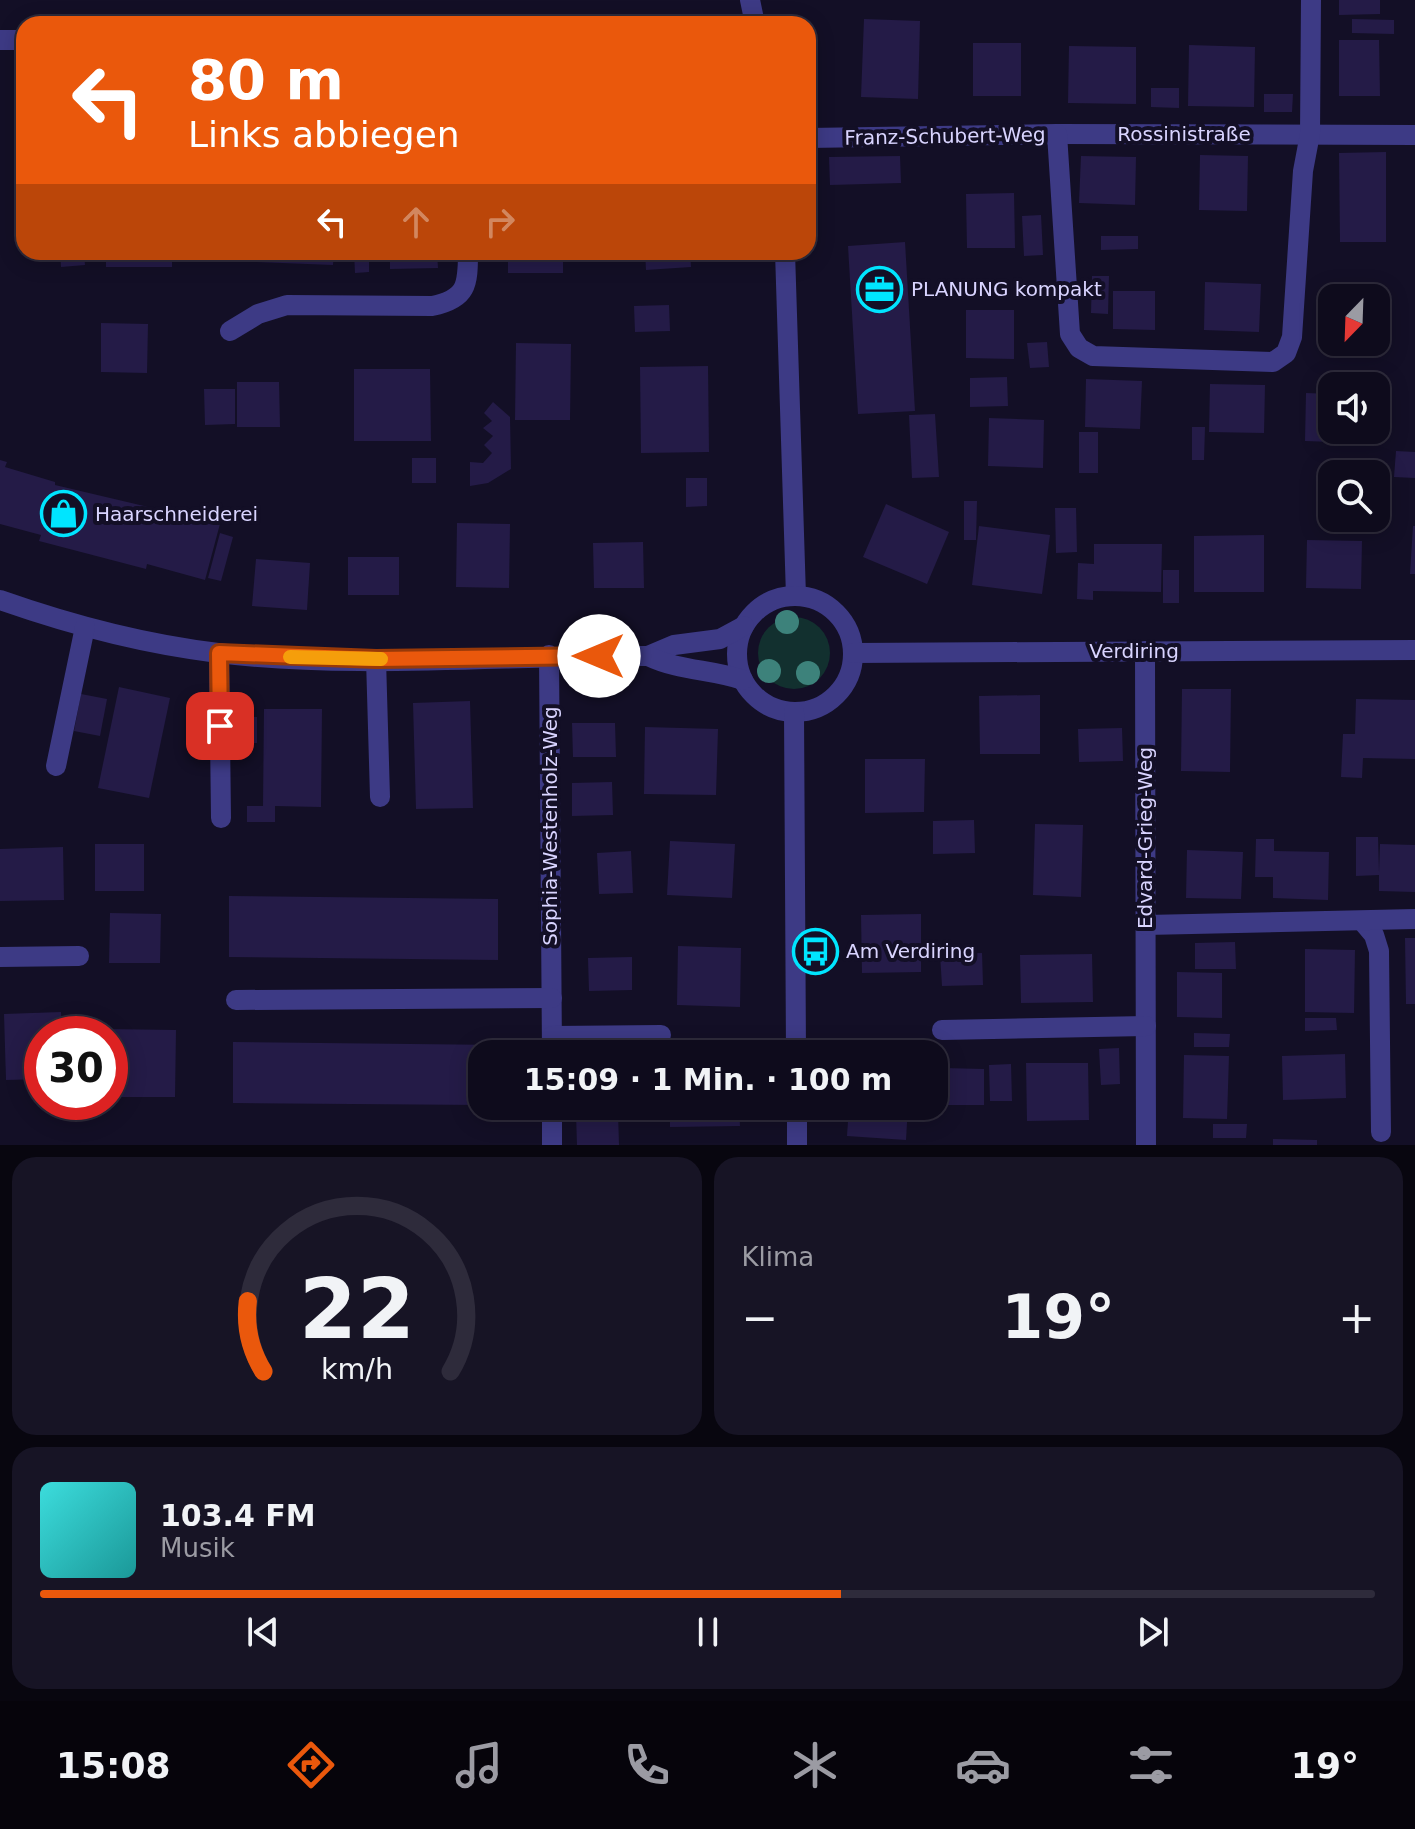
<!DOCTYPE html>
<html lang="de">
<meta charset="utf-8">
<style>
:root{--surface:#0e0b1c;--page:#171425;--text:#f1f3f6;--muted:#9b9ba3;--line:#2e2b3b;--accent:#ea580c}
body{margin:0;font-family:"DejaVu Sans",sans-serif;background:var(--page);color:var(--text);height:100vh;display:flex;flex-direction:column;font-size:30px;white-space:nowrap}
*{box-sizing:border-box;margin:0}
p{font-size:26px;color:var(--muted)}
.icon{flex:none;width:44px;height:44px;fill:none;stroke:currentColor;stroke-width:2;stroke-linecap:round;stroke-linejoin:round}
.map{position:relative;height:1145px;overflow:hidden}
.side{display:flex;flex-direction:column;gap:12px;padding:12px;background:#08060f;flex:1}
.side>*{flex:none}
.hud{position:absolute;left:16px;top:16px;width:800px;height:244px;border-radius:24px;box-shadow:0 4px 20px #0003,0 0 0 2px var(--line);background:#ea580c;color:#fff;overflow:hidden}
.needle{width:52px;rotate:203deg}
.tools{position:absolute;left:1318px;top:284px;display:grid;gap:16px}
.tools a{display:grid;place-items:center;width:72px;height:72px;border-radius:16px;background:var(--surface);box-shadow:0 4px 20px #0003,0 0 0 2px var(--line);font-size:40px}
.speed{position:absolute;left:24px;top:1016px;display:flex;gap:16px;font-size:40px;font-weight:700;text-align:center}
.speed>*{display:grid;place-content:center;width:104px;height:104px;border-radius:50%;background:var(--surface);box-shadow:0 4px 20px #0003,0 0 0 2px var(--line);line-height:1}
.speed .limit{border:12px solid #d22;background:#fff;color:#111}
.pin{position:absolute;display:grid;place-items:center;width:68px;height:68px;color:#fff;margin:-34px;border-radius:16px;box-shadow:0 4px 12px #0006}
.me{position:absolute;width:88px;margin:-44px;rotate:270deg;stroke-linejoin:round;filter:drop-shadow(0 0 6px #0008)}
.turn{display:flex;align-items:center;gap:28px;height:168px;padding:0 40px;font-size:36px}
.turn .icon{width:104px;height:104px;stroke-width:2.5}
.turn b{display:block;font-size:56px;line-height:68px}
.lanes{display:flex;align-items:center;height:76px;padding:0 40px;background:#0003;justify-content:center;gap:40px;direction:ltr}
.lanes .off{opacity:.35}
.big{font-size:60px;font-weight:600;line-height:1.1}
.side .widget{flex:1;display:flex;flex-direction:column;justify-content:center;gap:12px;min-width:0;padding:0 28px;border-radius:24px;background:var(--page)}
.side .dial{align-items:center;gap:0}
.dial svg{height:208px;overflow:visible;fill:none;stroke:var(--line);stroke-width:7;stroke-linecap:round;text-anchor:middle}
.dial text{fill:var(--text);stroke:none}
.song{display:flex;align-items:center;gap:24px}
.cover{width:96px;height:96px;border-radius:12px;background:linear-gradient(135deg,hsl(180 70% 55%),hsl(180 70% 35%))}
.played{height:8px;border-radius:4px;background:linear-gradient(90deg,var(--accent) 60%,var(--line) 60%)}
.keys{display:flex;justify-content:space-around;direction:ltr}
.heat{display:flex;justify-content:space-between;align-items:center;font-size:44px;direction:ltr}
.side .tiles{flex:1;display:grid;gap:12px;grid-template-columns:1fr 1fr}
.widget:last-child{grid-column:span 2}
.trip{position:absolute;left:468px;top:1040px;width:480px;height:80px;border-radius:24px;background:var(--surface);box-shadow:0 4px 20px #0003,0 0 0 2px var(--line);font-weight:600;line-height:80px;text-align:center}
.menu{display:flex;height:128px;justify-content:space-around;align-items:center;background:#06040b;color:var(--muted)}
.menu .icon{width:56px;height:56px}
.menu .selected{color:var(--accent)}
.menu b{font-size:36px;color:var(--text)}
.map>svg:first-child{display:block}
.green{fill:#12302f}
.building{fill:#241b47}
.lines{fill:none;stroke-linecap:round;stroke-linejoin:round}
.minor{stroke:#3d3a85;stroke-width:20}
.tree{fill:#3d827b}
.route-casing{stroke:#983908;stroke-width:20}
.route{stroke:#ea580c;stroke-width:14}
.slow{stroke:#f59e0b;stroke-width:14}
.labels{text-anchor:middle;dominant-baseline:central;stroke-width:8;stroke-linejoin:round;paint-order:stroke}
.street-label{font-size:20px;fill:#d9d4ff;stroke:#130f26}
.poi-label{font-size:20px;fill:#d9d4ff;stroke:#130f26;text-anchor:start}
</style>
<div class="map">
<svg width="1415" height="1145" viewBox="0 0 1415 1145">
<rect width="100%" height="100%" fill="#130f26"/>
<circle class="green" cx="794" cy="653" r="36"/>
<g class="building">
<path d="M1339 0H1380V14L1339 15Z"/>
<path d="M864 19 920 21 918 99 861 97Z"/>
<path d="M1352 19 1394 20V34L1352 33Z"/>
<path d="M1339 40H1379L1380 96H1339Z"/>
<rect x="973" y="43" width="48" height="53"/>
<path d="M1189 45 1255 47 1254 107 1188 106Z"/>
<path d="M1069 46 1136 47V104L1068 103Z"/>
<path d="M1151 88H1179V108L1151 107Z"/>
<path d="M1264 94H1293L1292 112H1264Z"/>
<path d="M1386 152V242H1340L1339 153Z"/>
<path d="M1200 155 1248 156 1247 211 1199 210Z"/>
<path d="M900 156 901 183 830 185 829 157Z"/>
<path d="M1081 156 1136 157 1135 205 1079 203Z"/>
<path d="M1014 193 1015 248H967L966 194Z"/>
<path d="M1041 215 1043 255 1024 256 1022 216Z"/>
<path d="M1101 236H1138V249L1101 250Z"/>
<path d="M905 242 915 411 858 414 848 246Z"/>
<path d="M60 252H84L85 265 61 267Z"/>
<rect x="106" y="252" width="66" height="15"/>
<path d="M256 252H334L333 265 256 262Z"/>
<path d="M354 252H369V272L355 273Z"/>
<path d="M390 252H437L438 268 390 269Z"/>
<rect x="508" y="252" width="55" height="21"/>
<path d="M645 252H690L691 267 646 270Z"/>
<path d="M1092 276H1109L1108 314 1091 313Z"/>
<path d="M1205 282 1261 284 1259 332 1204 330Z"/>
<path d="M1113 291H1155V330L1113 329Z"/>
<path d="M1322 291 1370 294V298H1332V342H1367V349L1319 345Z"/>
<path d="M669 305 670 331 635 332 634 306Z"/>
<path d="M966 310H1014V359L966 358Z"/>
<path d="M101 323 148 324 147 373 101 372Z"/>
<path d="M1047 342 1049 367 1030 368 1027 343Z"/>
<path d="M516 343 571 344 570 420H515Z"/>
<path d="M708 366 709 452 641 453 640 367Z"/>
<path d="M354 369H430L431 441H354Z"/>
<path d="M1007 377 1008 406 970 407V378Z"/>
<path d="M1086 379 1142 381 1140 429 1085 427Z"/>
<path d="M237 382H279L280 427H237Z"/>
<path d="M1210 384 1265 385 1264 433 1209 432Z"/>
<path d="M204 389H235V424L205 425Z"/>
<path d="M1306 393 1332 394V430H1360V443L1305 441Z"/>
<path d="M493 402 510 417 511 469 488 483 470 486V462L483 463 492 453 484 445 493 436 483 428 492 421 484 413Z"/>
<path d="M935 414 939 477 912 478 909 415Z"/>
<path d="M989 418 1044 420 1043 468 988 466Z"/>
<path d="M1192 427H1205L1204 460H1192Z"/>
<rect x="1079" y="432" width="19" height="41"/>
<path d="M1396 451 1415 452V478L1394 477Z"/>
<rect x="412" y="458" width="24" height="25"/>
<path d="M0 460 7 462 5 467 55 482V485L161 510 163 505 221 520 205 580 147 564 146 569 39 541 41 535 0 524Z"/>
<path d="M686 478H707V506L686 507Z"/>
<path d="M964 501H977L976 540H964Z"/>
<path d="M886 504 949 532 927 584 863 557Z"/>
<path d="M1055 508H1076L1077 552 1056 553Z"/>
<path d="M457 523 510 524 509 588 456 587Z"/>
<path d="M979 526 1050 535 1042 594 972 585Z"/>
<path d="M1413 526H1415V574H1410Z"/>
<path d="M220 533 233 537 221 581 208 578Z"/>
<path d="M1264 535V592H1194V536Z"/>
<path d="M1307 540 1362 541 1361 589 1306 588Z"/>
<path d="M643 542 644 588H594L593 543Z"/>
<path d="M1094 544H1162L1161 592 1093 591V600L1077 599 1078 563 1094 564Z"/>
<rect x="348" y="557" width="51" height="38"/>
<path d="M256 559 310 563 307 610 252 606Z"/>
<rect x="1163" y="570" width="16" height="33"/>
<path d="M119 687 170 698 149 798 98 788Z"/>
<path d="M1182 689H1231L1230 772 1181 771Z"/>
<path d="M81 694 107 699 100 736 74 731Z"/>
<path d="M1040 695V754H980L979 696Z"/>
<path d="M1356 699 1415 700V759L1363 758 1362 778 1341 777 1343 734H1355Z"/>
<path d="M470 701 473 808 416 809 413 703Z"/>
<path d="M264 709H322L321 807 275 806V822H247V806H263Z"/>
<path d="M234 716 257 717V743H233Z"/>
<path d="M572 723H615L616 757H573Z"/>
<path d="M645 727 718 729 716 795 644 794Z"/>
<path d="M1122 728 1123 761 1079 762 1078 729Z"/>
<path d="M865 759H925L924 812 865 813Z"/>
<path d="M612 782 613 815 572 816V783Z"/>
<path d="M974 820 975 853 933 854V821Z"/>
<path d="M1035 824 1083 825 1081 897 1033 895Z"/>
<path d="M1356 837H1378L1379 872 1380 844 1415 845V892L1379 891V875L1356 876Z"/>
<path d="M1256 839H1274V851L1329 852 1328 900 1273 898V877H1255Z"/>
<path d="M670 841 735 844 732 898 667 895Z"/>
<rect x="95" y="844" width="49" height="47"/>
<path d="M63 847 64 900 0 901V849Z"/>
<path d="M1187 850 1243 852 1241 899 1186 898Z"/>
<path d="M631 851 633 893 599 894 597 853Z"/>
<path d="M229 896 498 899V960L229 957Z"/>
<path d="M110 913 161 914 160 963H109Z"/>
<path d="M921 914V972L862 973 861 915Z"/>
<path d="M1405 938H1415V1004H1406Z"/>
<path d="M1235 942 1236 969H1195V943Z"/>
<path d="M678 946 741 948 740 1007 677 1005Z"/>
<path d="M1305 949 1355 950 1354 1013 1305 1012Z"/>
<path d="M982 953 983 985 942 986 940 954Z"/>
<path d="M1092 954 1093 1002 1021 1003 1020 955Z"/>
<path d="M632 957V990L589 991 588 958Z"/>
<path d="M1177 972 1222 973V1018L1177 1017Z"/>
<path d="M61 1012 62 1034H42V1079L6 1080 4 1014Z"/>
<path d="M1305 1018H1336L1337 1030 1305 1031Z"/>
<path d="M104 1029 176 1030 175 1097H110V1034H104Z"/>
<path d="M1194 1033 1230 1034 1229 1047H1194Z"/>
<path d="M233 1042 502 1045V1054H482V1105L233 1103Z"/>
<path d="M1119 1048 1120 1084 1101 1085 1099 1049Z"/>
<path d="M1345 1054 1346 1098 1283 1100 1282 1056Z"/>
<path d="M1184 1055 1229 1056 1227 1119 1183 1118Z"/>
<path d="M1026 1063H1088L1089 1120 1027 1121Z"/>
<path d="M1011 1064 1012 1101H990L989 1065Z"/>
<path d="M943 1068 984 1069V1105H943Z"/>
<path d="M670 1106H739L740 1126 670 1127Z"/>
<path d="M849 1106H908L906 1140 847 1136Z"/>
<path d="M618 1113 619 1145H577L576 1114Z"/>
<path d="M1213 1124H1247L1246 1138H1213Z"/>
<path d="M1273 1139 1317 1140V1145H1273Z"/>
</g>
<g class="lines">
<g class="minor">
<path d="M750 0 755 24"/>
<path d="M0 40H24"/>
<path d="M1057 134 1415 135"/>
<path d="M808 138 1057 134 1070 334 1079 348 1093 356 1273 362 1286 353 1292 337 1303 171 1310 134 1311 0"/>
<path d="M785 252 796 596"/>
<path d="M230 331 258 314 287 305 432 306C467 299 468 285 468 252"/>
<circle cx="795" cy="654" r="58"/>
<path d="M0 600C71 625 143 644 218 653 356 670 508 655 648 656L674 645 720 639 744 626"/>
<path d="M1145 651 1146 1145"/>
<path d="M219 653 221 818"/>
<path d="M853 653 1415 650"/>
<path d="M549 655 552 1054"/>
<path d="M648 656C679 671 711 669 743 680"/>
<path d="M376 659 380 797"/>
<path d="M794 712 796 1054"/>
<path d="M56 766 85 627"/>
<path d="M1363 922 1374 935 1379 951 1381 1132"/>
<path d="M1146 925 1415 919"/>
<path d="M0 957 79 956"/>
<path d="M236 1000 552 998"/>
<path d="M942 1030 1146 1026"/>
<path d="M552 1036 661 1035"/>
<path d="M797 1106V1145"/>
<path d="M552 1145V1106"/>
</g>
</g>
<g class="tree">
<circle cx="787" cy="622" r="12"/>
<circle cx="769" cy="671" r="12"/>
<circle cx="808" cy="673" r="12"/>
</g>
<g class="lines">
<defs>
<path id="route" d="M220 726 219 653 376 659 599 656"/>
</defs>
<use href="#route" class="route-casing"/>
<use href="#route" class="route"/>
<path class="slow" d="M290 657 381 659"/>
</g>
<defs>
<symbol id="office-ring" viewBox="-11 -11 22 22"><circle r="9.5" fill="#130f26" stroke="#00e5ff" stroke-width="1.5"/><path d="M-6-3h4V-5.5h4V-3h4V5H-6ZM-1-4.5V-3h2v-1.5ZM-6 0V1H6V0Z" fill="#00e5ff"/></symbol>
<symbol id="shop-ring" viewBox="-11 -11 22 22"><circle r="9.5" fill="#130f26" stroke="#00e5ff" stroke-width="1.5"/><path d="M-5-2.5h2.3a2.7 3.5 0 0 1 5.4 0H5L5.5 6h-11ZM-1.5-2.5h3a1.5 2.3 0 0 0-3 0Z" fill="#00e5ff"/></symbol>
<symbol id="bus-ring" viewBox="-11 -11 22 22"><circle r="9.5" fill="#130f26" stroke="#00e5ff" stroke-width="1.5"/><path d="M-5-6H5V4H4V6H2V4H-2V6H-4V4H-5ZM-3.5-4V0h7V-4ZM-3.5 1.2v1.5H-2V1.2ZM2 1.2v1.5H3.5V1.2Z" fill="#00e5ff"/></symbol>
</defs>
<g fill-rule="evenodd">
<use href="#office-ring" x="854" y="264" width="51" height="51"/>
<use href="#shop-ring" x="38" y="488" width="51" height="51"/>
<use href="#bus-ring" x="790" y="926" width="51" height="51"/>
</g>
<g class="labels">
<g class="street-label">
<text x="1184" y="134">Rossinistraße</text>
<text transform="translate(945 136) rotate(-1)">Franz-Schubert-Weg</text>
<text x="1134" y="651">Verdiring</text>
<text transform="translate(550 826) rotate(-90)">Sophia-Westenholz-Weg</text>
<text transform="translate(1145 838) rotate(-90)">Edvard-Grieg-Weg</text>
</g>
<g class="poi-label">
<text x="911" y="289">PLANUNG kompakt</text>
<text x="95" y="514">Haarschneiderei</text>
<text x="846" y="951">Am Verdiring</text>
</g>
</g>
</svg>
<div class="tools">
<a><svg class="needle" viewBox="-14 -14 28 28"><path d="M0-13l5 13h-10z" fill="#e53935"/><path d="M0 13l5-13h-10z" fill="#9b9ba3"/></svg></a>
<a><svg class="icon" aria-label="sound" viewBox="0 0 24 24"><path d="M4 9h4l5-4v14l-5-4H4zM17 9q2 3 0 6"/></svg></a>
<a><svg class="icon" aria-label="search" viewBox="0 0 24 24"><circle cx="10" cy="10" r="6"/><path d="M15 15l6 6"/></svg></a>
</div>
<div class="speed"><div class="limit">30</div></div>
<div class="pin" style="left:220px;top:726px;background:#d93025"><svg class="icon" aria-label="arrive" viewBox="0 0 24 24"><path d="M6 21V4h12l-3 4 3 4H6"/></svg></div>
<svg class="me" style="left:599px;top:656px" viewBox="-20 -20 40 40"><circle r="19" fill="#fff"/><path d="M0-13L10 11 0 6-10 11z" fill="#ea580c"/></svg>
<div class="trip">15:09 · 1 Min. · 100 m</div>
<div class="hud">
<div class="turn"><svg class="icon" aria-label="left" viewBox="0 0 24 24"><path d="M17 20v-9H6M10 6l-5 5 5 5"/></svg><div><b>80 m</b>Links abbiegen</div></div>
<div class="lanes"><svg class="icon" aria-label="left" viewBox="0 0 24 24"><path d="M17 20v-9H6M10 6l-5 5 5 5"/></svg><svg class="icon off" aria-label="ahead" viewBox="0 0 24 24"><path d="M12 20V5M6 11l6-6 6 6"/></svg><svg class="icon off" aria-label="right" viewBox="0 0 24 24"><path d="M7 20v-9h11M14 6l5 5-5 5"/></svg></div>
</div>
</div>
<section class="side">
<div class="tiles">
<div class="widget dial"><svg viewBox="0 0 100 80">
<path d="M14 69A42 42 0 1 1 86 69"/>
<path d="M14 69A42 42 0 0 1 8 42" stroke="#ea580c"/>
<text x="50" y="56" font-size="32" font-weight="700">22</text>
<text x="50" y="72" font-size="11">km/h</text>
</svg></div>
<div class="widget"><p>Klima</p>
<div class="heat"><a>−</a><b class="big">19°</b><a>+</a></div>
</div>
<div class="widget">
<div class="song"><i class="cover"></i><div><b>103.4 FM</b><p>Musik</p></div></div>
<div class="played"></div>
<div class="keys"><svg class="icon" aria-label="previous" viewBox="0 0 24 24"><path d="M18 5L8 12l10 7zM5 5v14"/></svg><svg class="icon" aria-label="pause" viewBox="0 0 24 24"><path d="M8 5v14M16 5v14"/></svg><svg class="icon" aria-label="next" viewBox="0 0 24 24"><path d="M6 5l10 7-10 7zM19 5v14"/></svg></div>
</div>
</div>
</section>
<nav class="menu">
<b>15:08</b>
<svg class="icon selected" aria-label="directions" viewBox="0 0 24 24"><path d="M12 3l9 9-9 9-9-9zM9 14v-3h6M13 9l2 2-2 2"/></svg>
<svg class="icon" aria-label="music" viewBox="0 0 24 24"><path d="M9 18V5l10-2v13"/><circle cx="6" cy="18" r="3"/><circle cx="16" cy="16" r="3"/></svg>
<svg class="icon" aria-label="phone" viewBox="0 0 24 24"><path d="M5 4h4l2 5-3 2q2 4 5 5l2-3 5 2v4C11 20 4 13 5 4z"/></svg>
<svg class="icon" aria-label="climate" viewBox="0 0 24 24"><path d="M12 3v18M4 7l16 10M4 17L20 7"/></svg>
<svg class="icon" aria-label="car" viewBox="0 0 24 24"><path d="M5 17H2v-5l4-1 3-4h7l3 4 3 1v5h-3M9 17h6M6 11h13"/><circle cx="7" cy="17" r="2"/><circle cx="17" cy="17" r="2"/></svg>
<svg class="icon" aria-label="filters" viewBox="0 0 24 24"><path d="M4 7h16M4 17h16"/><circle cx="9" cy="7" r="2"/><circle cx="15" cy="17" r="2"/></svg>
<b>19°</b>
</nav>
